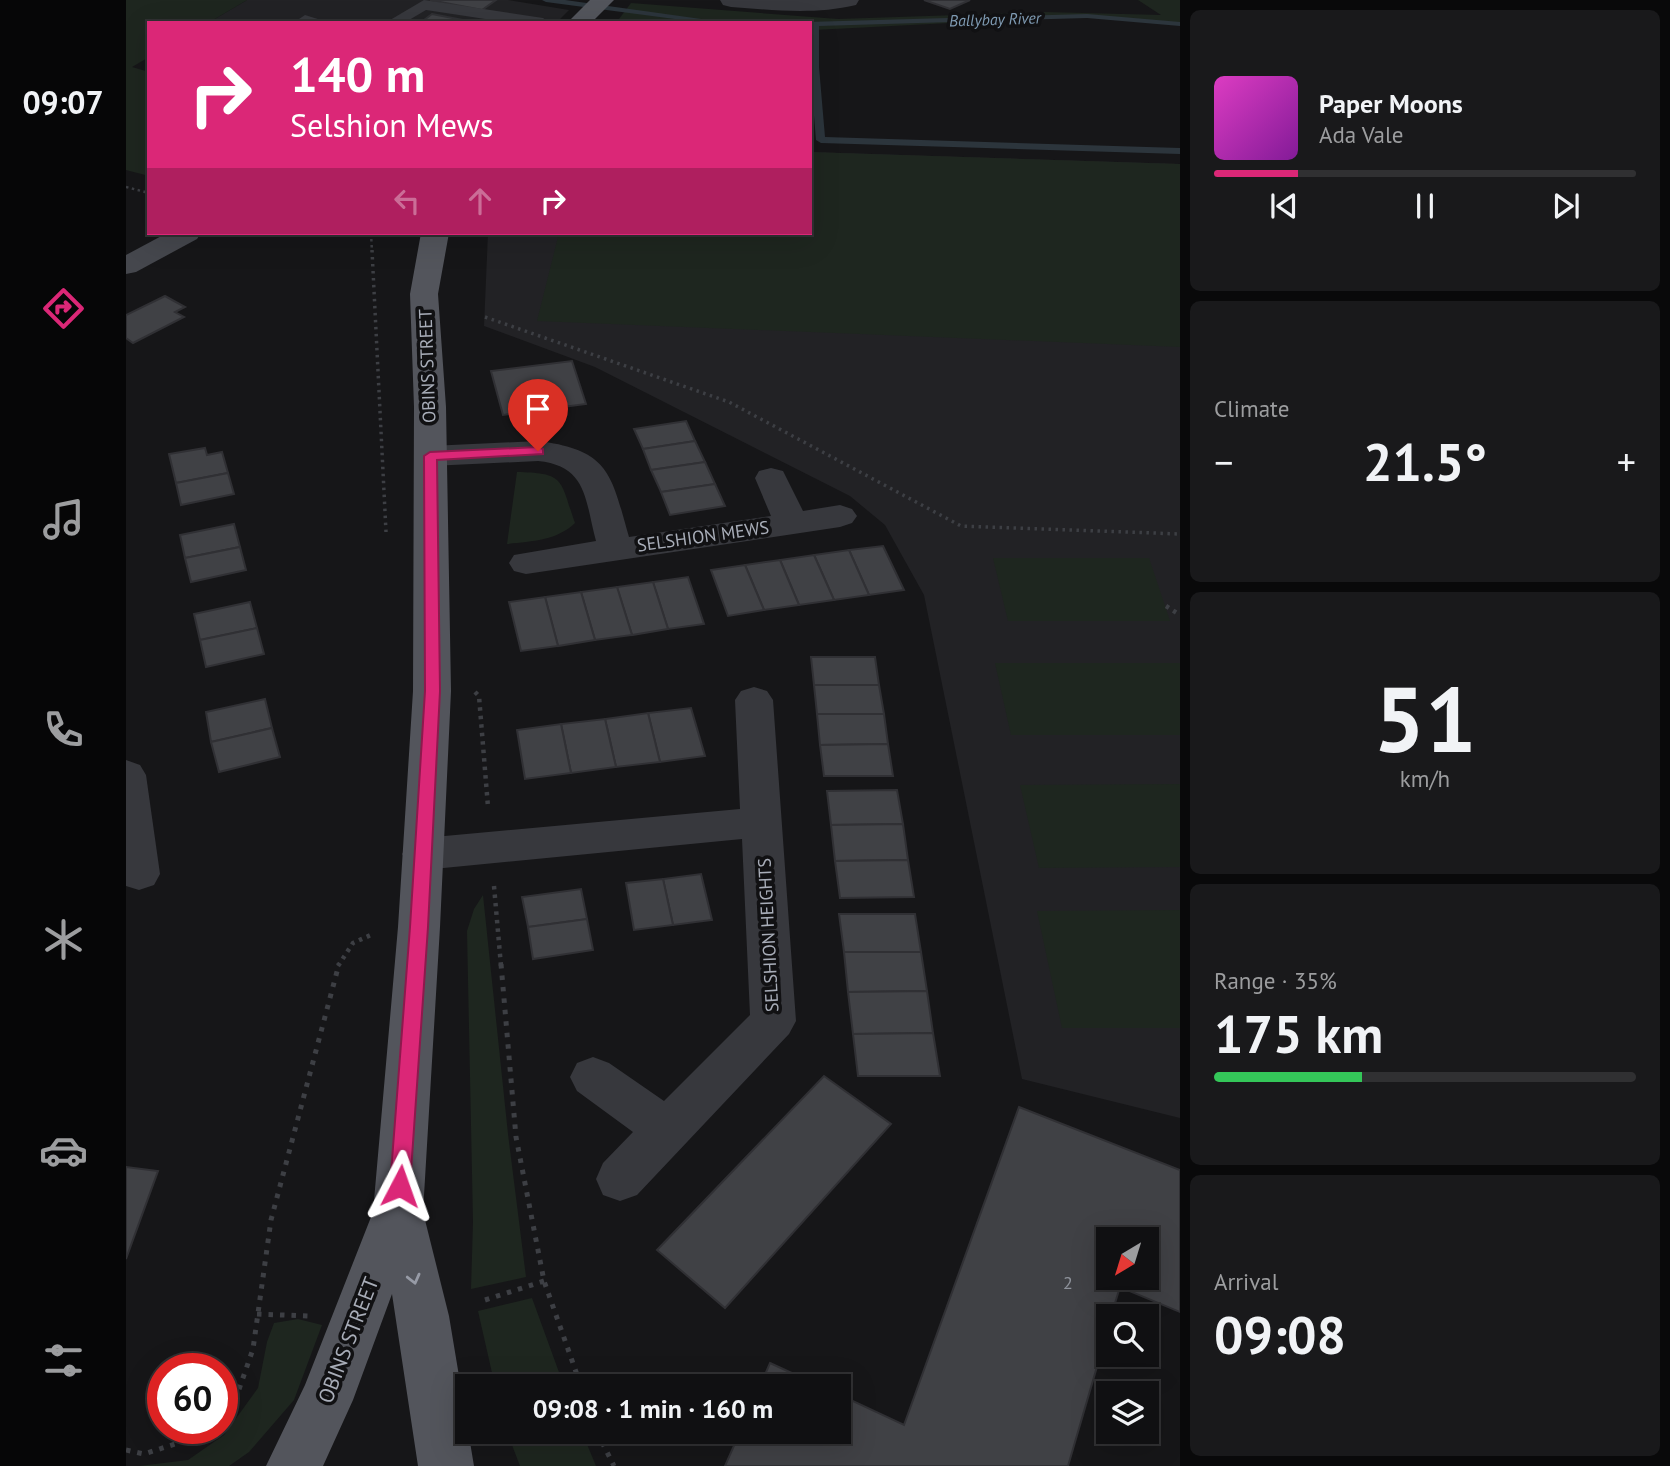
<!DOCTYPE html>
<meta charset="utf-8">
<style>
:root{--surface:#101012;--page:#19191b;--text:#f1f3f6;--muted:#9c9d9f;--line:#303032;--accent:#db2777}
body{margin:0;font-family:"PT Sans",sans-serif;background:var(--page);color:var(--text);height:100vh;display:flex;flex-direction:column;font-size:26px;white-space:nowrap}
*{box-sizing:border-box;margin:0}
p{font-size:23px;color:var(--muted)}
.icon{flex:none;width:38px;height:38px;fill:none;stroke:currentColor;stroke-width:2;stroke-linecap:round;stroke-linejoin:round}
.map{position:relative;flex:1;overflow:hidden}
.drawer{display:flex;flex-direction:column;gap:10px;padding:10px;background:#09090a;width:490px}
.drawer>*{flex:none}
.hud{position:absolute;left:21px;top:21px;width:665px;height:214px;border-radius:0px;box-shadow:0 7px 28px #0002,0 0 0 2px var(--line);background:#db2777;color:#fff;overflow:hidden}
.needle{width:46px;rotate:218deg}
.fabs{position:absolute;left:970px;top:1227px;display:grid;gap:14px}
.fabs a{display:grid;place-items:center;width:63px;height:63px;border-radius:0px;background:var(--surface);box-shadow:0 7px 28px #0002,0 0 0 2px var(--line);font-size:35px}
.speed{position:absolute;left:21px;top:1353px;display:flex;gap:14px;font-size:35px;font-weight:700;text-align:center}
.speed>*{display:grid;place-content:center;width:91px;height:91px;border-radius:50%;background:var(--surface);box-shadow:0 7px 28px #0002,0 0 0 2px var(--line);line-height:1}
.speed .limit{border:10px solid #d22;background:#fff;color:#111}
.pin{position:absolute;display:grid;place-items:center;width:60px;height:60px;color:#fff;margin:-72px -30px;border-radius:50% 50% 50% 0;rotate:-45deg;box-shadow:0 0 7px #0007}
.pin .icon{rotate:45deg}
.me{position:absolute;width:77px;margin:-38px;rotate:4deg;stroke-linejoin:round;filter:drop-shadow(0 0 5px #0008)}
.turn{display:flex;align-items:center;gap:24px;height:147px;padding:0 28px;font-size:32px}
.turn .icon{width:91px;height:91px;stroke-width:2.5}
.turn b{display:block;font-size:49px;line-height:60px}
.lanes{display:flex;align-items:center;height:66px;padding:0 28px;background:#0003;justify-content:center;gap:35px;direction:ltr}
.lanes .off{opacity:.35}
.big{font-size:52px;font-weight:800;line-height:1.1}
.drawer .card{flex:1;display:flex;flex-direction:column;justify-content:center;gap:10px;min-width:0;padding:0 24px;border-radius:10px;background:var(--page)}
.drawer .dial{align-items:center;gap:0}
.dial b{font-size:91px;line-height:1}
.song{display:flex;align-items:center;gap:21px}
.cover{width:84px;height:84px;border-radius:10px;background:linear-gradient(135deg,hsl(310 70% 55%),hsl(290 70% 35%))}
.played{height:7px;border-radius:4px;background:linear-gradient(90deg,var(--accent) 20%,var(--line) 20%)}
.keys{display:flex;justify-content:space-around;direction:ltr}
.heat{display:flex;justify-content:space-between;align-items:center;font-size:38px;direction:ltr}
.charge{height:10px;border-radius:5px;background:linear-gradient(90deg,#34c759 35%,var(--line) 0)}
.trip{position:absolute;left:329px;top:1374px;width:396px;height:70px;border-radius:0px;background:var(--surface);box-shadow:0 7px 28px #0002,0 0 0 2px var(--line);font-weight:800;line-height:70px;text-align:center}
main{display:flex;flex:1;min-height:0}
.tabs{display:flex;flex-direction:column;width:126px;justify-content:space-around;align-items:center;background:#060607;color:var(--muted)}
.tabs .icon{width:49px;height:49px}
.tabs .current{color:var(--accent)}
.tabs b{font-size:32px;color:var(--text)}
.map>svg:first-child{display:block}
.built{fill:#222225}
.green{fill:#1e261f}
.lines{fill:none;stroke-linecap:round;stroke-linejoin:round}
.stream{fill:#2c353c;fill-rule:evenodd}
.building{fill:#404145;stroke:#303034;stroke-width:2;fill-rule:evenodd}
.path-far3{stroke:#3d3f44;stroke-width:2.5;stroke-dasharray:2.5 3.5;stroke-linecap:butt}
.path-far2{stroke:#3d3f44;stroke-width:3.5;stroke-dasharray:2.5 4.5;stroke-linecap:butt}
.path-far1{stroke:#3d3f44;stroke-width:4.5;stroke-dasharray:3.5 5;stroke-linecap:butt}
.path{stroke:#3d3f44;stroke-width:5;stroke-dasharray:4.5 7;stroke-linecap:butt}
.lane{fill:#37383d;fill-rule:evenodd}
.street{fill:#37383d;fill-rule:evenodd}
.secondary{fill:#45474d;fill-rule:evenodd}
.primary{fill:#53555c;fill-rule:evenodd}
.oneway{stroke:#979ba6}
.route{fill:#db2777;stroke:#8e194d;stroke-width:2}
.labels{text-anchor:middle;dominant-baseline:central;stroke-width:7;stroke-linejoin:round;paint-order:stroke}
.far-water-label{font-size:16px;font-style:italic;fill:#7f9bb3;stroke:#111113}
.street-label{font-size:18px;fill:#a8adb8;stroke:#111113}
.near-number-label{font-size:18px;fill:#8e929b}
.near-street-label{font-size:21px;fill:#a8adb8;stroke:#111113}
</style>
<main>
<nav class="tabs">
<b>09:07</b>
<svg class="icon current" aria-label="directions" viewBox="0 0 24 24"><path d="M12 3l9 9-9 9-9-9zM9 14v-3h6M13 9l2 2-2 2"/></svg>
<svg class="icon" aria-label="music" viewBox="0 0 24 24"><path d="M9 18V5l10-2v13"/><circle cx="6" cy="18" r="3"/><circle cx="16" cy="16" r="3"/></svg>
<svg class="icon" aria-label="phone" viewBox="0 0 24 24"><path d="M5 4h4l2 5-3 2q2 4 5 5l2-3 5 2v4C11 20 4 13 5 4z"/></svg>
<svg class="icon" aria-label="climate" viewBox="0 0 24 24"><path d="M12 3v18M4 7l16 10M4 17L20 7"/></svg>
<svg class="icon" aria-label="car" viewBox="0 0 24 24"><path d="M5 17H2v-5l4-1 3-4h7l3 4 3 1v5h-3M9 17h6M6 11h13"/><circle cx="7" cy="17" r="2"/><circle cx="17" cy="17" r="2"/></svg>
<svg class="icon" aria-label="filters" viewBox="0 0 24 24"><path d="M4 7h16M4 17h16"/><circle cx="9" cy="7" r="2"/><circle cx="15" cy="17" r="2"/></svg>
</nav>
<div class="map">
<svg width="1054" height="1466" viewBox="0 0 1054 1466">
<rect width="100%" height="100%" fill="#161618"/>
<g class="built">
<path d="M121 0H382L443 10 430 23H82Z"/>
<path d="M684 152 1054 164V1118L896 1079 798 595 759 525 724 496 469 367 358 326 362 233H684Z"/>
</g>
<g class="green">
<path d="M0 0H121L82 23H23V57L6 67 23 72V176L0 170Z"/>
<path d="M1012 0H1054V24L961 16 688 30 684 34V23H490L505 3 712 19 919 12 1035 15Z"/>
<path d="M684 152 1054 164V347L411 321 433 233H684Z"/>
<path d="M391 472C440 473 434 480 449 523 430 541 406 541 381 544Z"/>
<path d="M867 558H1023L1044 621H882Z"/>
<path d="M869 663H1054V735H885Z"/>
<path d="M1054 784V867L913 868 894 785Z"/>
<path d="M357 895 382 1134 400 1277 345 1289 347 1222 341 931 348 909Z"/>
<path d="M1054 910V1028H936L911 911Z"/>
<path d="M406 1298 438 1386H369L352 1311Z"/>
<path d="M172 1319 196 1325 168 1400 123 1452 103 1466H13L62 1460 98 1435 132 1388 141 1342 148 1323Z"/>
<path d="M381 1432H456L470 1466H394Z"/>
</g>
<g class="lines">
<g class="stream">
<path d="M416 0H439L604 23H579L420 2Z"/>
<path d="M961 14 1054 22V26L961 18 693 26V67L699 137 1054 148V154L695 143 690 140 684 67 685 26 684 23 681 22Z"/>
</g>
</g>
<g class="building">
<path d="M304 0H370L356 10Z"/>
<path d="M798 0H844L824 9Z"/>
<path d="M306 14 342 21 294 23Z"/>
<path d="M39 296 59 307 49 312 58 317 7 343 0 338V315Z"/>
<path d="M446 361 460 404 377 415 365 371Z"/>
<path d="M560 421 569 441 517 449 508 429Z"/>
<path d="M569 441 579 462 525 470 517 449Z"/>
<path d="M79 448 81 455 96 452 102 473 50 483 43 454Z"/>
<path d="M579 462 589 484 535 492 525 470Z"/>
<path d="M102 473 108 494 55 505 50 483Z"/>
<path d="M589 484 599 506 544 515 535 492Z"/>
<path d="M108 524 114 547 59 558 54 535Z"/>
<path d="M757 546 778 590 743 595 723 550Z"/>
<path d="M114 547 120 570 65 582 59 558Z"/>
<path d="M723 550 743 595 708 600 688 555Z"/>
<path d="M688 555 708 600 673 605 654 560Z"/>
<path d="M654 560 673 605 638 610 619 565Z"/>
<path d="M619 565 638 610 602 616 585 570Z"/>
<path d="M562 577 578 624 542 629 527 582Z"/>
<path d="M527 582 542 629 506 635 491 587Z"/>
<path d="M491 587 506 635 469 640 455 592Z"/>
<path d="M455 592 469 640 432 646 419 597Z"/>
<path d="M419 597 432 646 395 651 383 602Z"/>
<path d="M124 602 131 628 74 640 68 614Z"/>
<path d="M131 628 138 654 80 667 74 640Z"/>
<path d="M685 657H749L753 685H688Z"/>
<path d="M688 685H753L758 714H691Z"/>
<path d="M139 699 146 728 85 742 80 712Z"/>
<path d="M565 708 579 756 534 762 522 713Z"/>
<path d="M522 713 534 762 490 767 479 719Z"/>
<path d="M691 714H758L762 744 694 745Z"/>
<path d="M479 719 490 767 445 773 435 724Z"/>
<path d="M435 724 445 773 399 779 391 730Z"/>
<path d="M146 728 154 757 93 772 85 742Z"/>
<path d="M762 744 767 776H698L694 745Z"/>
<path d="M771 790 777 824 705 825 701 791Z"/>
<path d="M777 824 782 860 709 861 705 825Z"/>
<path d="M782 860 788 897 714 898 709 861Z"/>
<path d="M575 874 586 920 547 925 537 879Z"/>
<path d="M537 879 547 925 508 930 500 883Z"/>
<path d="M455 889 461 919 402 927 396 897Z"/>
<path d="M713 914H789L795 952H718Z"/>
<path d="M461 919 467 950 407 959 402 927Z"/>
<path d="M718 952H795L801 991 722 992Z"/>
<path d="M801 991 807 1033 727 1034 722 992Z"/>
<path d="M807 1033 814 1076H732L727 1034Z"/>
<path d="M698 1076 765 1124 599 1308 531 1250Z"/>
<path d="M893 1107 1054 1170V1312L994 1287 985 1316H982V1329L942 1466H599L614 1432H712V1394L778 1425ZM982 1239H1020V1278H982Z"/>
<path d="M0 1167 32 1171 0 1259Z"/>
<path d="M644 1363 694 1386H634Z"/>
</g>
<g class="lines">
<g class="path-far3">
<path d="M0 187 23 193"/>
<path d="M245 233 246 252"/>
</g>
<g class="path-far2">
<path d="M246 250 260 532"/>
<path d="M359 317 603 402 835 526 1054 534"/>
</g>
<g class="path-far1">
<path d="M1040 606 1054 615"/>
<path d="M349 692 353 696 362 807"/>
<path d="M368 886 375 966"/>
<path d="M212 966 227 943 247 934"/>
</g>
<g class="path">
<path d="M375 964 390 1137 418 1281 455 1386"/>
<path d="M359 1300 418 1281"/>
<path d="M131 1314 182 1316"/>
<path d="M96 1419 110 1398 127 1349 145 1220 213 964"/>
<path d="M471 1432 488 1466"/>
<path d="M0 1450 18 1454 86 1432 89 1428"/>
</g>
<g class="lane">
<path d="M298 0 417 18 424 23H385L300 10 278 23H259Z"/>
<path d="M179 15 195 20 197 23H167Z"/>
</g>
<g class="street">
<path d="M594 0H733L730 5C688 15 647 10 605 7L597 5Z"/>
<path d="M412 441C484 450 485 474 503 537L645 516 629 478 633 471 645 468 657 471 677 511 714 505 726 509 731 516 726 523 714 527 400 574 388 571 383 563 388 555 470 541C459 501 462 466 412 461L304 466 293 463 288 456 293 449 304 446Z"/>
<path d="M628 687 641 691 647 700 670 1021 663 1034 511 1195 494 1201 477 1195 470 1179 477 1163 507 1132 451 1091 444 1077 451 1063 467 1057 483 1063 538 1101 624 1015 616 839 297 870 282 865 276 854 282 843 297 838 614 809 609 700 615 691Z"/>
<path d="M0 760 14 765 20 775 34 874 28 885 13 890 0 886Z"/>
</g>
<path class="secondary" d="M41 233H75L71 239 10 272 0 274V255Z"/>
<g class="primary">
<path d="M464 0H488L465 23H441Z"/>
<path d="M295 233H323L312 294 320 407 325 691 314 927 297 1212 323 1316 348 1466H292L266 1294 227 1400 197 1466H140L179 1385 247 1212 272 927 287 691 288 407 284 294Z"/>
</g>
</g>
<defs><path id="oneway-chevron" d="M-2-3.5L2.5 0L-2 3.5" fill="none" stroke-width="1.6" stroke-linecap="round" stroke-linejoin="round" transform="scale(1.75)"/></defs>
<use class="oneway" href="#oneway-chevron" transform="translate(288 1279) rotate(76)"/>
<path class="route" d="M412 447 417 449V454L311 460 314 691 302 927 284 1186 281 1193 274 1196 267 1193 264 1186 284 927 299 691 298 456 304 452Z"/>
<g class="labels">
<g class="far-water-label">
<text transform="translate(869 19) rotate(-2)">Ballybay River</text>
</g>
<g class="street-label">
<text transform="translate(301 366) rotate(-92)">OBINS STREET</text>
<text transform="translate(577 536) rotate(-8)">SELSHION MEWS</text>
<text transform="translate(642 935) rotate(-93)">SELSHION HEIGHTS</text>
</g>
<g class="near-number-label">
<text x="942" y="1282">2</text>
</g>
<g class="near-street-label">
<text transform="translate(222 1340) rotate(-69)">OBINS STREET</text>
</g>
</g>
</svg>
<div class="fabs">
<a><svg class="needle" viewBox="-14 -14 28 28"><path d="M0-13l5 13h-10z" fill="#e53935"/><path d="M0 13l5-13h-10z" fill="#9c9d9f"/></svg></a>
<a><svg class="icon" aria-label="search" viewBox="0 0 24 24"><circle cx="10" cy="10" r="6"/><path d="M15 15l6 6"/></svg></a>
<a><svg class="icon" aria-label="layers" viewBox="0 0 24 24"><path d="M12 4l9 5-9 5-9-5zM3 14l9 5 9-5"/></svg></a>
</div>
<div class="speed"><div class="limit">60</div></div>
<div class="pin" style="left:412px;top:451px;background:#d93025"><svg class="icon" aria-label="arrive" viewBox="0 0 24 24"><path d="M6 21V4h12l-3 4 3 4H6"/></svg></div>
<svg class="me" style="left:274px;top:1186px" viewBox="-20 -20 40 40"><path d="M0-17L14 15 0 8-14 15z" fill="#db2777" stroke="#fff" stroke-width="4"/></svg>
<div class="trip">09:08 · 1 min · 160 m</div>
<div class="hud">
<div class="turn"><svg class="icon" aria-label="right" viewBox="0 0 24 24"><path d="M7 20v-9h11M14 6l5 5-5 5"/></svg><div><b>140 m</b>Selshion Mews</div></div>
<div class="lanes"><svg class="icon off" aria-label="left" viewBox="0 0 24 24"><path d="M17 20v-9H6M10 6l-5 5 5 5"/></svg><svg class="icon off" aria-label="ahead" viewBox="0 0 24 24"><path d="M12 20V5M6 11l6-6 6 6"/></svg><svg class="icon" aria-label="right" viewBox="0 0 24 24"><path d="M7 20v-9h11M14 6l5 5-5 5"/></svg></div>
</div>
</div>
<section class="drawer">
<div class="card">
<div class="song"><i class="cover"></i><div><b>Paper Moons</b><p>Ada Vale</p></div></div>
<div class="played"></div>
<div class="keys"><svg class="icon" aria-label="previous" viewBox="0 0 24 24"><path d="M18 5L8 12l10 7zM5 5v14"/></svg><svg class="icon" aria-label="pause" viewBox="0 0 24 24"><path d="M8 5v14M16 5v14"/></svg><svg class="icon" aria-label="next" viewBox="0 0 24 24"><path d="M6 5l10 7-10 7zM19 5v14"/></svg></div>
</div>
<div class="card"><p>Climate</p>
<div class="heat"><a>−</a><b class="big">21.5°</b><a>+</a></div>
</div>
<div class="card dial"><b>51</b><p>km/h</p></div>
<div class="card"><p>Range · 35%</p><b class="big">175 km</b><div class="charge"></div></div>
<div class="card"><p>Arrival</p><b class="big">09:08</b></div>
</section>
</main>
